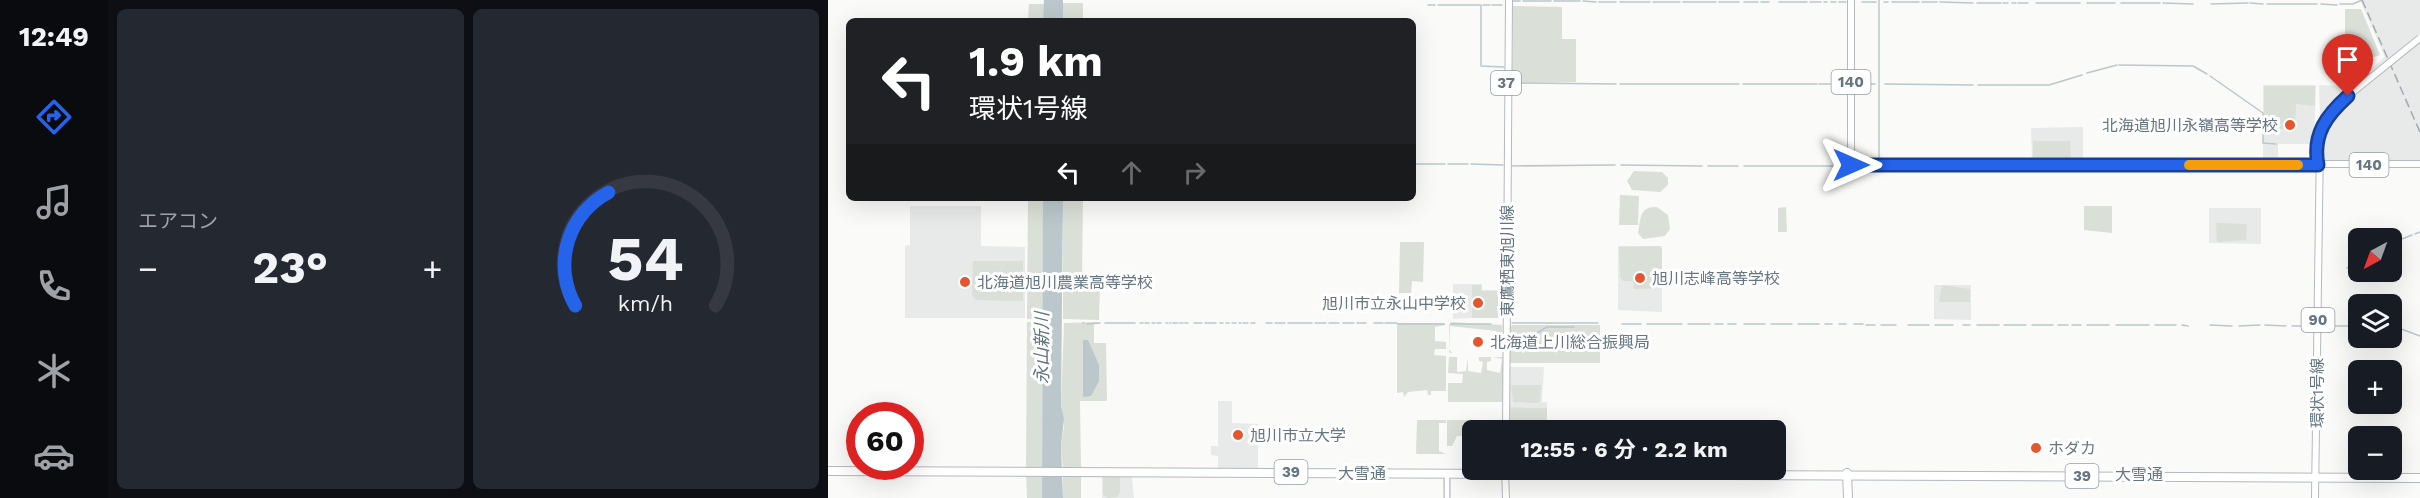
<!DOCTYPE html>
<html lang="ja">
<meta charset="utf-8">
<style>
:root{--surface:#171b24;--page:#242831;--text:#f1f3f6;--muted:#9ea1a6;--line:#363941;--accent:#2563eb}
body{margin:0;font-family:"Work Sans","Noto Sans JP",sans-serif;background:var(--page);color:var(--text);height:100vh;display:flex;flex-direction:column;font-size:22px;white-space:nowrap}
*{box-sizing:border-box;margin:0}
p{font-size:20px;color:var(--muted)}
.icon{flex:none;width:33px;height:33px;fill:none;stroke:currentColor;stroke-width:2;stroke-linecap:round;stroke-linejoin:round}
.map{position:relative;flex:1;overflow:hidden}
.sheet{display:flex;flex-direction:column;gap:9px;padding:9px;background:#0d0f14;width:720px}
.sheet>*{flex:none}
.hud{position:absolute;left:18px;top:18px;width:570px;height:183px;border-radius:9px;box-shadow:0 6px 24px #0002;background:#202124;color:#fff;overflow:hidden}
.needle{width:39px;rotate:221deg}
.controls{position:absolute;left:1520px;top:228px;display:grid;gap:12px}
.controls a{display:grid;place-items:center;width:54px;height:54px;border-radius:9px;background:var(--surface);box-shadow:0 6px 24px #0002;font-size:30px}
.speed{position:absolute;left:18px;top:402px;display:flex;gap:12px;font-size:30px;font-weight:700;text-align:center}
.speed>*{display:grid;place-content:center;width:78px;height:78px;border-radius:50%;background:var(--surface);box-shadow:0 6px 24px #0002;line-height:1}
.speed .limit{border:9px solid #d22;background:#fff;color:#111}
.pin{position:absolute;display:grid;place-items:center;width:51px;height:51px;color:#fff;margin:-62px -26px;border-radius:50% 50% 50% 0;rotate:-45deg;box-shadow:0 0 6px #0007}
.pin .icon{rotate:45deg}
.me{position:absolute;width:66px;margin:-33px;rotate:90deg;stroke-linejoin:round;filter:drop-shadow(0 0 4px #0008)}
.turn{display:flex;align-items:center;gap:21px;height:126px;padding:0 24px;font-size:27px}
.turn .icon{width:78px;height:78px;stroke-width:2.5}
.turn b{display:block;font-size:42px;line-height:51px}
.lanes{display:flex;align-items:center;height:57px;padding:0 24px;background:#0003;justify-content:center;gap:30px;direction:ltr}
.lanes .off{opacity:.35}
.big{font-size:45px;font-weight:700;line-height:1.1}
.sheet .widget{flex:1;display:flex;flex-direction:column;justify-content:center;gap:9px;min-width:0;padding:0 21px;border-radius:9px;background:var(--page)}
.sheet .dial{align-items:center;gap:0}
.dial svg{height:156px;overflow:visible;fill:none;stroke:var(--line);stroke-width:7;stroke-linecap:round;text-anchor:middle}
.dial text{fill:var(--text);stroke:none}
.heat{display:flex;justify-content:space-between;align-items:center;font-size:33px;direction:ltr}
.sheet .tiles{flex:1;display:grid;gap:9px;grid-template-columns:repeat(2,1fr)}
.trip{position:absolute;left:634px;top:420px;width:324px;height:60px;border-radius:9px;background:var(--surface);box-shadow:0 6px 24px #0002;font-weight:700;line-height:60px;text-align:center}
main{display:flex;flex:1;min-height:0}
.tabs{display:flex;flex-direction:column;width:108px;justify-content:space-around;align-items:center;background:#090b0e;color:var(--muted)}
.tabs .icon{width:42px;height:42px}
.tabs .on{color:var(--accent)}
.tabs b{font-size:27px;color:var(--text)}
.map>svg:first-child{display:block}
.built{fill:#e8e9e9}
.green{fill:#dadfd7}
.water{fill:#bbc7cb}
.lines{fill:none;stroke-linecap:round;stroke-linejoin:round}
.stream{stroke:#bbc7cb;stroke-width:1.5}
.secondary-casing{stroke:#b3babf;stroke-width:7}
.primary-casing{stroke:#b5babe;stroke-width:8}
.highway-casing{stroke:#b4b9bd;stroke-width:10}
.secondary{stroke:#fff;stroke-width:4.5}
.primary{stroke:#fff;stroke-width:6}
.highway{stroke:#fff;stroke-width:8}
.rail{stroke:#a2aab0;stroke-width:1.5;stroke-dasharray:9 4.5;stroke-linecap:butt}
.primary-bridge-casing{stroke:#b5babe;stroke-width:8;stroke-linecap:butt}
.primary-bridge{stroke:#fff;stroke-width:6}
.route-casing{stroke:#184099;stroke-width:15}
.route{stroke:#2563eb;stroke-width:10}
.slow{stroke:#f59e0b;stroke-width:10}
.poi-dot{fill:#e4572e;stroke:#fff;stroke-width:2}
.labels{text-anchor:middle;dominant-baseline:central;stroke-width:6;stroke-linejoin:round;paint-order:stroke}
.shield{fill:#fff;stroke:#939fa8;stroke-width:1.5}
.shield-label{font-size:15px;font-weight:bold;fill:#657683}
.poi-label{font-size:16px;fill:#657683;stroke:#fff;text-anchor:start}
.street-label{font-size:16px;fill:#657683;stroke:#fff}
.water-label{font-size:18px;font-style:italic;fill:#60757c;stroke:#fff}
</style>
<main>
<nav class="tabs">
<b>12:49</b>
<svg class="icon on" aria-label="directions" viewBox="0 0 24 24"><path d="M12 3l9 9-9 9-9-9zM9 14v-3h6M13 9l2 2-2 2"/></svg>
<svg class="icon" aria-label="music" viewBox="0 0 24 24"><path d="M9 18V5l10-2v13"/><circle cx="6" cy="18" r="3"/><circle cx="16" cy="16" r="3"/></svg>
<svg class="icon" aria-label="phone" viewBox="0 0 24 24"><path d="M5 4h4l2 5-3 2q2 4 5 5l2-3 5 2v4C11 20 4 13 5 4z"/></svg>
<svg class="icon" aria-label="climate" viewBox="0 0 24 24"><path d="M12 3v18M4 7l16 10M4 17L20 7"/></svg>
<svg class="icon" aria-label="car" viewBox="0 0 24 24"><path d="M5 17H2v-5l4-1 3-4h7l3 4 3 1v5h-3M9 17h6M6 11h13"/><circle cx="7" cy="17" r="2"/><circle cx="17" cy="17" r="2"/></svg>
</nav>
<section class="sheet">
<div class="tiles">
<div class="widget"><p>エアコン</p>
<div class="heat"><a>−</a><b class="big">23°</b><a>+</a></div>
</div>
<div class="widget dial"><svg viewBox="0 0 100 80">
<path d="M14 69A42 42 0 1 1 86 69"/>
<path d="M14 69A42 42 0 0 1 31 11" stroke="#2563eb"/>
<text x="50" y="56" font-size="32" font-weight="700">54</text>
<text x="50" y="72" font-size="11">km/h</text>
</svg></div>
</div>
</section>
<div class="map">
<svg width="1592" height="498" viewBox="0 0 1592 498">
<rect width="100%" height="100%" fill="#fafaf8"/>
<g class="built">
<path d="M1532 0H1592V162H1493V142L1500 123 1492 116 1491 85 1523 86 1557 57Z"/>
<path d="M1435 85H1488L1486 144H1450V164L1435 163Z"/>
<path d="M1255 127V162H1204L1203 128Z"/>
<path d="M82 206H153V246L197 247V318H77V246L82 245Z"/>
<path d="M1381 208H1433V244L1381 243Z"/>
<path d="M790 246H834V312L790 310Z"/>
<path d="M625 284H654V290H676V316L625 319Z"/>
<path d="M1106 285H1143V320L1106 319Z"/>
<path d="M681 367H716L714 402H719V408L681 407Z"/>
<path d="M390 401H404V423L430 424V469L390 468V456L383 455V446H390Z"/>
<path d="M274 475 304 476 306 498H274Z"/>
</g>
<g class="green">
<rect x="235" y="3" width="20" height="18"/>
<path d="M201 4H216L215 21H200Z"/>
<path d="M685 6 734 7V39H748V82L684 83Z"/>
<path d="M1517 9H1533L1552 55 1540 59H1517Z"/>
<path d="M1436 86H1487V106L1468 104 1467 125 1464 128 1441 130 1436 126Z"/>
<path d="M1205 141H1242L1243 162 1205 161Z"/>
<path d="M806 171 834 172 840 178V185L832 192 804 190 799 181Z"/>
<path d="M792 195 811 196 810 225H791Z"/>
<path d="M200 198H215V319H199Z"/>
<path d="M235 198H255L254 281 272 282 271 320 235 319Z"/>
<path d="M1256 206H1284V233L1256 230Z"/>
<path d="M829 207 840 215 842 229 837 236 815 239 810 233C813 219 811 206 829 207Z"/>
<path d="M958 207 959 232H950V208Z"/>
<path d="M1388 223 1419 224 1418 240 1389 242Z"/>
<path d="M572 242H596L595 282 584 281 583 293H571Z"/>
<path d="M831 246 834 249V288L806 289 805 281H795L792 277 791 247Z"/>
<path d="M145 261H195V301L148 300 144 296Z"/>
<path d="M644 285H653V291H676L674 318H644Z"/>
<path d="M1114 285 1142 289V302H1111Z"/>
<path d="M199 322H215L214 471 198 470Z"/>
<path d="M271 322 266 324V343H278L279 401H252L253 470H235L233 445 236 426 233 406 236 323Z"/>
<path d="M623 322 674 325 675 351 668 352 670 334 668 331 622 326 621 349 624 353H622L621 352V325Z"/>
<path d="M569 323H616L618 325 607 327V341L618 342V349H607L606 355 618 356V391H603V395H600L599 390 580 392 576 397 575 392 569 393Z"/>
<path d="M684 325H772V363H682L681 328Z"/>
<path d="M621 357H629V372L638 371 640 358V371L653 373 655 362 651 361V357H663V361L659 362V370L672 373 674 359 665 357H675L676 402H620V383H634L635 374 620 373Z"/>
<path d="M683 385H713L712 401 710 403 685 402Z"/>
<path d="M681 407 719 408V430H680Z"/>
<path d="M589 420H618V423H611V451L618 454H588Z"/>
<path d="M619 420H663V430L636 426V436H629L624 446H619Z"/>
<path d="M198 472 214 473V498H199Z"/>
<rect x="235" y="473" width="18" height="25"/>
<path d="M275 476H292V492L289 497 280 498 275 494Z"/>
</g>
<g class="water">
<path d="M216 0H235V21H215Z"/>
<path d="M215 198H235L233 406 236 419 233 445 235 498H214Z"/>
<path d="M255 340H260L271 365V381L263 396 255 397Z"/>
</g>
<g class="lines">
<g class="stream">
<path d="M685 1H692"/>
<path d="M695 1H723"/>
<path d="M726 1H752"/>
<path d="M755 1 768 2"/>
<path d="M771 2H788"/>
<path d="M792 2H822"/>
<path d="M825 2H852"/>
<path d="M855 2H888"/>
<path d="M891 2H911"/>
<path d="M916 2H930"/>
<path d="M933 2H941"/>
<path d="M951 2H979"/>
<path d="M982 2H993"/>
<path d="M996 2H999"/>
<path d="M1003 2H1008"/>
<path d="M1011 2H1018"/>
<path d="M1034 2H1048"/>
<path d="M1056 2H1060"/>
<path d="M1064 2H1091"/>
<path d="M1094 2H1109"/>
<path d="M1112 2 1145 3"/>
<path d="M1149 3H1173"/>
<path d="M1175 3H1180"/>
<path d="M1184 3H1188"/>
<path d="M1190 3H1200"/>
<path d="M1208 3H1252"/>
<path d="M1259 3H1287"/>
<path d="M1293 3H1332"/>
<path d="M1335 3 1365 4"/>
<path d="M1422 3 1435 4"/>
<path d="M1383 4 1420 3"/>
<path d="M1439 4H1489"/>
<path d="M1493 4 1509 5"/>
<path d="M1512 4H1525L1534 0"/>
<path d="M600 5H607"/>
<path d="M610 5H652"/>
<path d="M653 5V66L676 67"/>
<path d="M655 5H662"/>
<path d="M664 5H674"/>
<path d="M1291 65 1365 66 1379 74"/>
<path d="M1259 73 1289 65"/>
<path d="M1382 76 1435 113V143L1448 144"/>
<path d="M684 83 788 84"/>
<path d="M792 84H911"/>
<path d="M915 84H989"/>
<path d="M991 84H1020"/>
<path d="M1026 84H1047"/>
<path d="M1057 84 1145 85"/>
<path d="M1150 85H1187"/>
<path d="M1188 85H1221L1254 75"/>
<path d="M683 153V161"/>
<path d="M1051 160V0"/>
<path d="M585 164H617"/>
<path d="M620 164H640"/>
<path d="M643 164 675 165"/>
<path d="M793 165 874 166"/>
<path d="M683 166 787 165"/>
<path d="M880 166H910"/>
<path d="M916 166H1018"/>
<path d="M1027 167H1045"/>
<path d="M1173 167H1204"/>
<path d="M1239 167H1253"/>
<path d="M1260 167H1277"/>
<path d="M1294 167H1378"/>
<path d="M1382 167H1485"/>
<path d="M1495 167H1557"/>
<path d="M1587 234 1592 232"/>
<path d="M1574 239 1584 235"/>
<path d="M1568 241 1571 240"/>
<path d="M1519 268 1530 261"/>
<path d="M255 323H256"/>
<path d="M277 323H307"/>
<path d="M312 323H315"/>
<path d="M317 323H321"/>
<path d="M324 323H327"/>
<path d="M329 323H333"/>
<path d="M338 323H340"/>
<path d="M342 323H343"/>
<path d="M345 323H350"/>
<path d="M352 323H355"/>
<path d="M357 323H360"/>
<path d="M366 323H374"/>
<path d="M377 323H388"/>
<path d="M392 323H395"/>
<path d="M398 323H401"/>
<path d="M404 323H408"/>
<path d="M411 323H413"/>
<path d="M415 323H420"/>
<path d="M423 323H427"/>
<path d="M438 323H444"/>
<path d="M447 323H457"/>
<path d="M460 323H484"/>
<path d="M487 323H498"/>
<path d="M501 323H511"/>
<path d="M515 323H526"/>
<path d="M529 323H538"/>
<path d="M546 323H555"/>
<path d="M557 323H569"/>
<path d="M684 323H770"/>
<path d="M259 324 272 323"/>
<path d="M570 324H616"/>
<path d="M623 324H663"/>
<path d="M794 324H813"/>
<path d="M819 324H854"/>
<path d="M860 324H882"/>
<path d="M887 324H895"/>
<path d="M900 324H908"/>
<path d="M916 324H937"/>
<path d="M943 324H964"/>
<path d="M970 324H991"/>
<path d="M997 324H1004"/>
<path d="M1011 324H1018"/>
<path d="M1026 324H1035"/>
<path d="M1038 325H1047"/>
<path d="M1053 325H1068"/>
<path d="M1080 325H1101"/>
<path d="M1107 325H1125"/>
<path d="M1135 325H1142"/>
<path d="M1149 325H1171"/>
<path d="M1176 325H1198"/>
<path d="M1204 325H1225"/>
<path d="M1230 325H1240"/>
<path d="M1244 325H1253"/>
<path d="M1259 325H1281"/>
<path d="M1288 325H1321"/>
<path d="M1327 325H1348"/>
<path d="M1354 325 1360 326"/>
<path d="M1382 325 1404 326"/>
<path d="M1437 325 1458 326"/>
<path d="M1411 326 1432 325"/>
<path d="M1464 326H1478"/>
<path d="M1506 326H1529"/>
<path d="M1568 327 1592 336"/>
<path d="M702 337 719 327H746"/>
</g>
<defs>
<path id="secondary" d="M619 498V474"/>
<g id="primary">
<path d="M1023 0V164H1592"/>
<path d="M678 430 681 0"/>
<path d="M677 470 678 498"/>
<path d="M1487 498 1492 141 1500 119 1522 98"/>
</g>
<g id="highway">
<path d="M0 471 1592 478"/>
<path d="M1019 473 1020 498"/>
</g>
</defs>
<use href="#secondary" class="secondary-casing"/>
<use href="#primary" class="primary-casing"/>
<use href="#highway" class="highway-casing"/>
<use href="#secondary" class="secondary"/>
<use href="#primary" class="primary"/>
<use href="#highway" class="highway"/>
<path class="rail" d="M1534 0 1592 132"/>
<defs>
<path id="primary-bridge" d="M1520 96 1592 38"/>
</defs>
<use href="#primary-bridge" class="primary-bridge-casing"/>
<use href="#primary-bridge" class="primary-bridge"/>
</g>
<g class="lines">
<defs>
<path id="route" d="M1023 165H1490C1484 134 1499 115 1520 96"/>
</defs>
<use href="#route" class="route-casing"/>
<use href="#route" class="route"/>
<path class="slow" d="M1361 165H1470"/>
</g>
<g class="poi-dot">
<circle cx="1462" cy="125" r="6"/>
<circle cx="812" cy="278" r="6"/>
<circle cx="137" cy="282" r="6"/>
<circle cx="650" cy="303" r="6"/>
<circle cx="650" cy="342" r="6"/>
<circle cx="410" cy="435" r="6"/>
<circle cx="1208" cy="448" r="6"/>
</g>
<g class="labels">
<g class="shield">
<rect x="1003.5" y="70" width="39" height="24" rx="4.5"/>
<rect x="663" y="71" width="30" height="24" rx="4.5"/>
<rect x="1521.5" y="153" width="39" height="24" rx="4.5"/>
<rect x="1473.5" y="308" width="33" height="24" rx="4.5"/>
<rect x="446.5" y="460" width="33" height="24" rx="4.5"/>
<rect x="1237.5" y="464" width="33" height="24" rx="4.5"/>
</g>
<g class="shield-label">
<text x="1023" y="82">140</text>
<text x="678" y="83">37</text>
<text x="1541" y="165">140</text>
<text x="1490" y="320">90</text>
<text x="463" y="472">39</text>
<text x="1254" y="476">39</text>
</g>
<g class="poi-label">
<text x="1450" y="125" text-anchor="end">北海道旭川永嶺高等学校</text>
<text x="824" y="278">旭川志峰高等学校</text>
<text x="149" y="282">北海道旭川農業高等学校</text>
<text x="638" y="303" text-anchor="end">旭川市立永山中学校</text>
<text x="662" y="342">北海道上川総合振興局</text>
<text x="422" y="435">旭川市立大学</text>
<text x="1220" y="448">ホダカ</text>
</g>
<g class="street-label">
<text transform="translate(679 261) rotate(-90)">東鷹栖東旭川線</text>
<text transform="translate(1489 393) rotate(-90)">環状1号線</text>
<text x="534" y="473">大雪通</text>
<text x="1311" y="474">大雪通</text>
</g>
<g class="water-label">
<text transform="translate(213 348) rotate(-90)">永山新川</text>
</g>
</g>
</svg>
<div class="controls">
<a><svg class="needle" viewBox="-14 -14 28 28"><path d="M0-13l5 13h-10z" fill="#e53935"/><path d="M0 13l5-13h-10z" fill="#9ea1a6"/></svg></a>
<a><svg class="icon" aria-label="layers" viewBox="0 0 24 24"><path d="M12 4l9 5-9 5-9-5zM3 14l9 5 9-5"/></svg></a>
<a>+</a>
<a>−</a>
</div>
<div class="speed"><div class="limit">60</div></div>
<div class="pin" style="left:1520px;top:96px;background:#d93025"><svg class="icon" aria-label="arrive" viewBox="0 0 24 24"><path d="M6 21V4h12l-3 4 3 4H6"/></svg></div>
<svg class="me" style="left:1023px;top:165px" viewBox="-20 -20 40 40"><path d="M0-17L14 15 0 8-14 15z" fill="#2563eb" stroke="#fff" stroke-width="4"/></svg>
<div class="trip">12:55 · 6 分 · 2.2 km</div>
<div class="hud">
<div class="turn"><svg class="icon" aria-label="left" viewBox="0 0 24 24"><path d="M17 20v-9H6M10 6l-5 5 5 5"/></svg><div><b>1.9 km</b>環状1号線</div></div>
<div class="lanes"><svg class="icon" aria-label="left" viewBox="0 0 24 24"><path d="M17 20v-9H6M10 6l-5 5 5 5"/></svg><svg class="icon off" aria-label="ahead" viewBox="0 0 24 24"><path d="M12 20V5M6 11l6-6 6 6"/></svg><svg class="icon off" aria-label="right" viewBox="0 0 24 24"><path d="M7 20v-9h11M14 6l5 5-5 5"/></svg></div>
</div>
</div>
</main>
